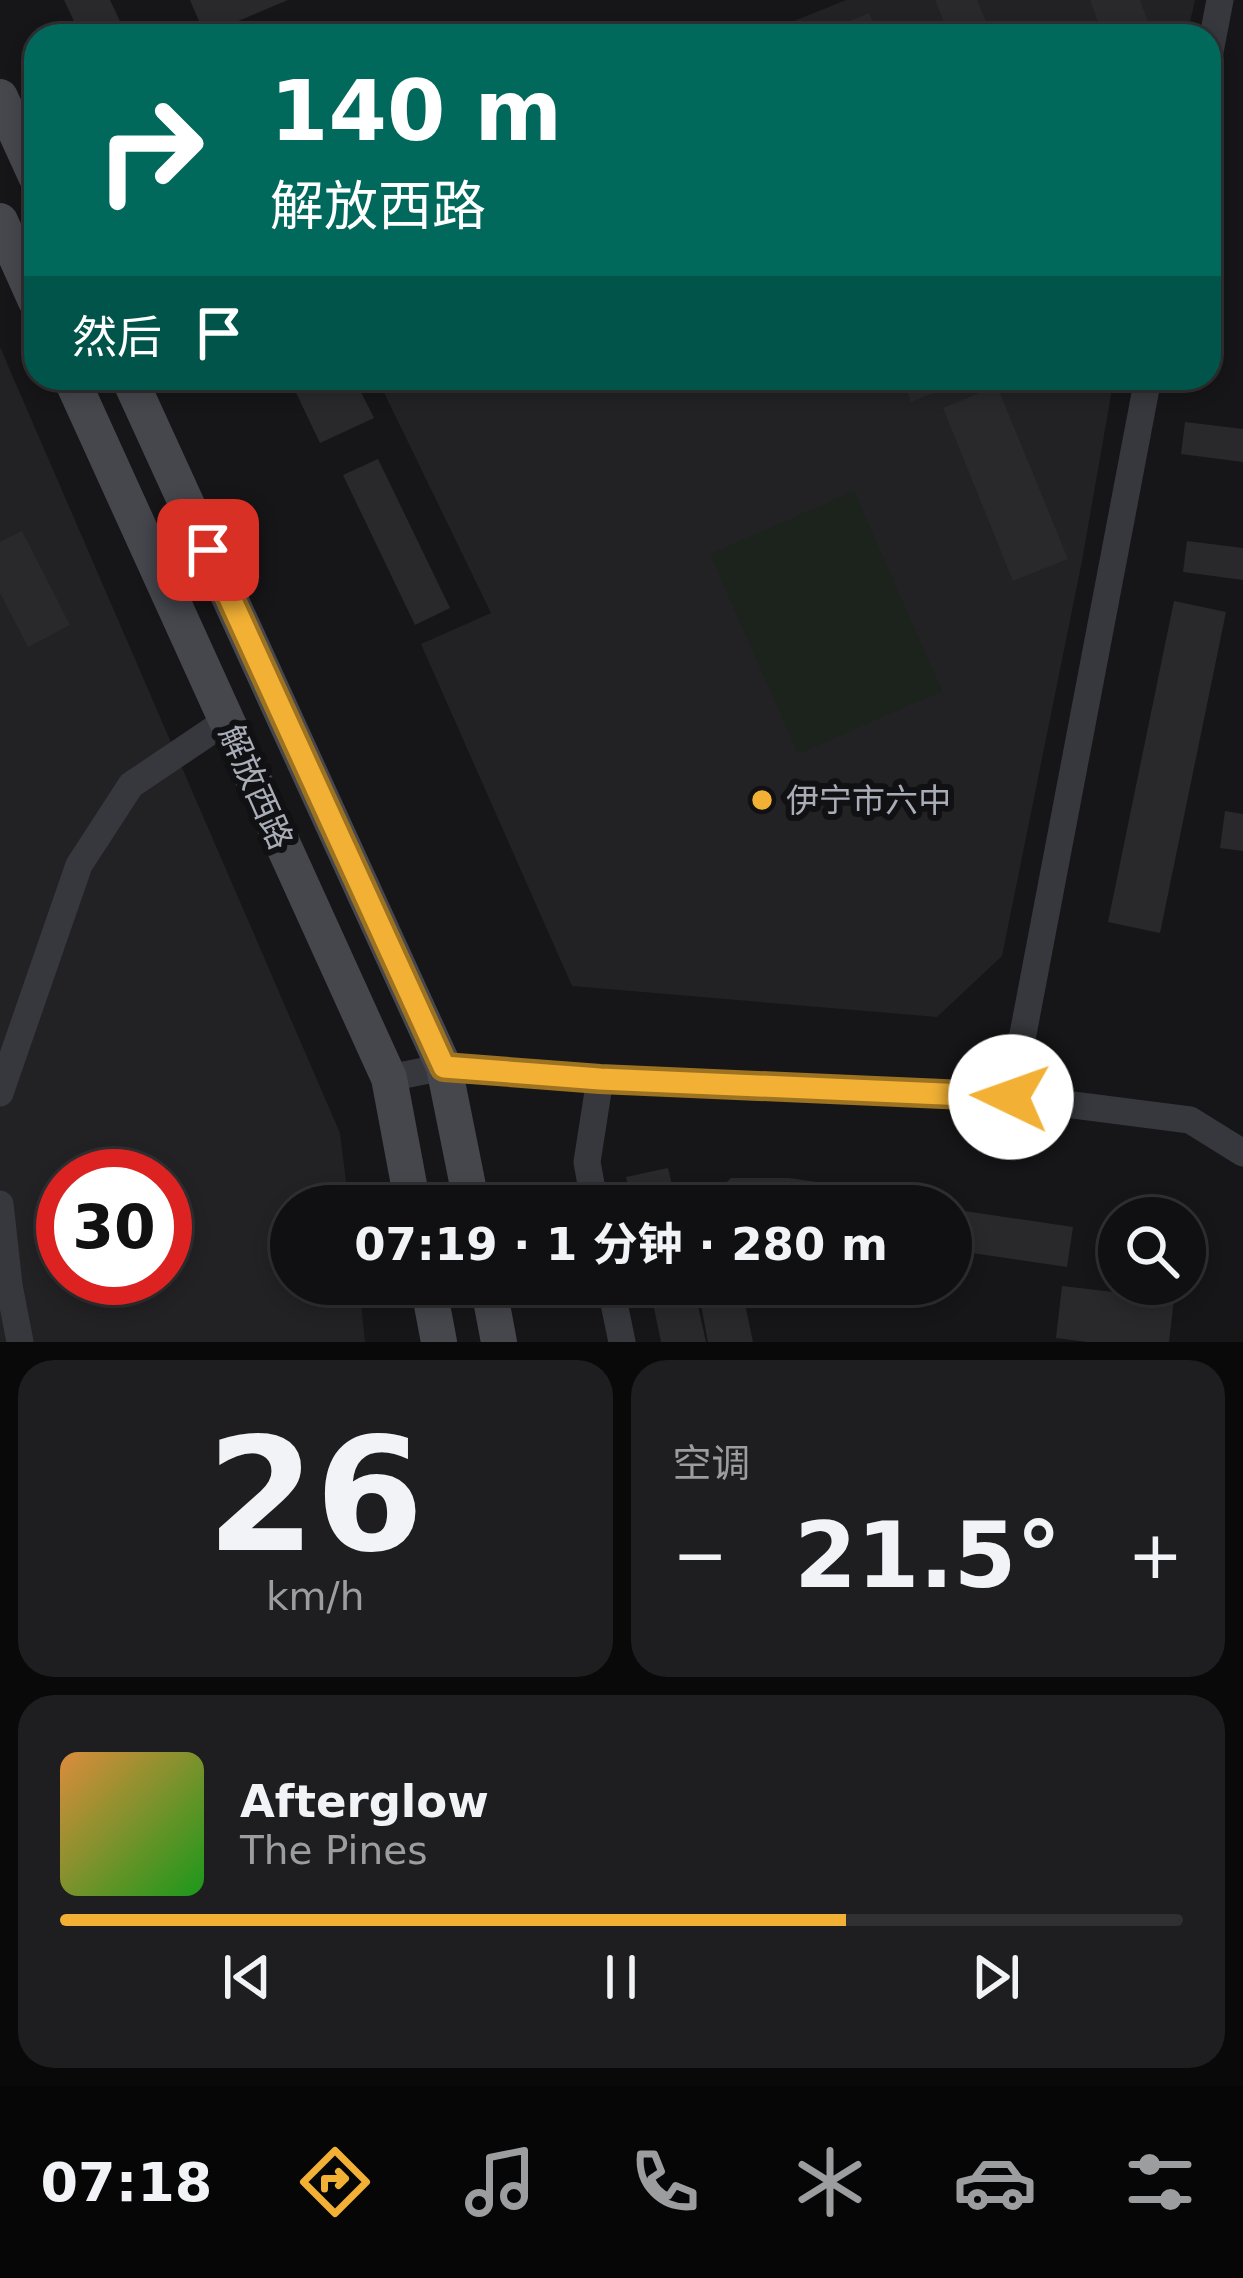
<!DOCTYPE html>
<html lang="zh">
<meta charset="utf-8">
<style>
:root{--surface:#101012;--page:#1e1e20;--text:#f1f3f6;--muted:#9c9d9f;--line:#303032;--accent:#f2b134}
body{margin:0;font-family:"DejaVu Sans","Noto Sans SC",sans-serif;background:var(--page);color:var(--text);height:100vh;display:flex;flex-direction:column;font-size:45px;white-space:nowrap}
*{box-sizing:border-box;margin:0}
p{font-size:39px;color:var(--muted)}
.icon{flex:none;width:66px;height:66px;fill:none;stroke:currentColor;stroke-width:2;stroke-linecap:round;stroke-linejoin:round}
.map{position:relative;height:1342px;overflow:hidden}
.details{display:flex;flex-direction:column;gap:18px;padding:18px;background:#09090a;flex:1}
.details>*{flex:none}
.top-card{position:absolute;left:24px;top:24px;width:1197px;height:366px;border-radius:36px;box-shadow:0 6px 18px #0003,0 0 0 3px var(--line);background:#00695c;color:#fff;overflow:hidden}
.fabs{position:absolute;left:1098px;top:1197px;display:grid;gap:24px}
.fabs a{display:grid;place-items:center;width:108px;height:108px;border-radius:50%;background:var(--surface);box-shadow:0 6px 18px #0003,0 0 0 3px var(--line);font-size:60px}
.speed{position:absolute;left:36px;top:1149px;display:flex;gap:24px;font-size:60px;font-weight:700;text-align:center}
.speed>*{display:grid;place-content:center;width:156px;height:156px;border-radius:50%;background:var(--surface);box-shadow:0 6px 18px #0003,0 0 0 3px var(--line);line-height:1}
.speed .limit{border:18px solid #d22;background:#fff;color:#111}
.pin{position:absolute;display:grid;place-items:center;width:102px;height:102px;color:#fff;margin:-51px;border-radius:24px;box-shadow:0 6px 18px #0006}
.me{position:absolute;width:132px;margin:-66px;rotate:273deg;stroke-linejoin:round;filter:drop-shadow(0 0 9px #0008)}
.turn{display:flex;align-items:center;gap:42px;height:252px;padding:0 48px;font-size:54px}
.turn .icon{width:156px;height:156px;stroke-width:2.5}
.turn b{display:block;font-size:84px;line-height:102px}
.then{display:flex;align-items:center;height:114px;padding:0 48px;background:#0003;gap:24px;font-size:45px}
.big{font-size:90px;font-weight:700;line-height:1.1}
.details .widget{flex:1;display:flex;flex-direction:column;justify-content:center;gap:18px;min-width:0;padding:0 42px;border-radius:36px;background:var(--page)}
.details .dial{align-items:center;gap:0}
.dial b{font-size:156px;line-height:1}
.song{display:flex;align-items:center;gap:36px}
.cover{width:144px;height:144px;border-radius:18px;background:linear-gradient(135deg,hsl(30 70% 55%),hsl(120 70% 35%))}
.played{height:12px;border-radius:6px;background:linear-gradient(90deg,var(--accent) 70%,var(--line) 70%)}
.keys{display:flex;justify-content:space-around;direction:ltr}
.heat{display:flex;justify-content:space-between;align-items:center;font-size:66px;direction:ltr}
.details .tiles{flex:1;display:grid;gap:18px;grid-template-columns:1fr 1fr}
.widget:last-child{grid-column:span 2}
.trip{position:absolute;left:270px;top:1185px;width:702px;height:120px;border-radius:60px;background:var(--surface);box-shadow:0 6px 18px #0003,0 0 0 3px var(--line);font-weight:700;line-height:120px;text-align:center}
.dock{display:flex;height:192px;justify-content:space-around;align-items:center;background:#060607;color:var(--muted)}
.dock .icon{width:84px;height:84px}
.dock .active{color:var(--accent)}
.dock b{font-size:54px;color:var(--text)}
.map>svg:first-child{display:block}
.built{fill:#222225;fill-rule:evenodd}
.green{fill:#1c231d}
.building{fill:#29292c}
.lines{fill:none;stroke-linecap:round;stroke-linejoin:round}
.street{stroke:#37383d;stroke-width:27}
.secondary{stroke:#45474d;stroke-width:36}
.route-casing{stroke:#9d7322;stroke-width:30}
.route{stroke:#f2b134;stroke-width:21}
.poi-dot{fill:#f2b134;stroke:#111113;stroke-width:4.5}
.labels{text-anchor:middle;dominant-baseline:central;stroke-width:12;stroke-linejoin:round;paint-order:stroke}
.street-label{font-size:33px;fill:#a8adb8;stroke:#111113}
.poi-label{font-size:33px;fill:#a8adb8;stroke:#111113;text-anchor:start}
</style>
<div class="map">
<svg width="1243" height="1342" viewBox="0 0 1243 1342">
<rect width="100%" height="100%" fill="#161618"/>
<g class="built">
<path d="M846 0H1195L1187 36H757Z"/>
<path d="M0 347 340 1133 349 1206H291V1284H359L365 1342H0ZM63 1176H165V1278H63Z"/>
<path d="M377 378H1114L1082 561 1002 956 937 1017 572 986 421 644 491 613Z"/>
</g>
<path class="green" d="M854 491 942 691 798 754 710 554Z"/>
<g class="building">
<path d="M64 0H110L127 36H81Z"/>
<path d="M190 0H288L205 35Z"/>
<path d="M935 0H977L992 36H950Z"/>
<path d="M1090 0H1140L1153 36H1103Z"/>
<path d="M869 13 879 36H813Z"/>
<path d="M289 378H354L374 418 320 443Z"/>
<path d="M902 378H971L911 402Z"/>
<path d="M997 386 1068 559 1013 581 943 408Z"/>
<path d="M1185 422 1243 429V462L1181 454Z"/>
<path d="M378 459 450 608 415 625 343 475Z"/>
<path d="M22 531 70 625 28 647 0 593V542Z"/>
<path d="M1187 541 1243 548V580L1183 572Z"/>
<path d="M1174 601 1226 612 1160 933 1108 922Z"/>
<path d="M1225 811 1243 814V851L1220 848Z"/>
<path d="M668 1168 677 1206H632L626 1177Z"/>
<path d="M731 1178H789L859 1188 868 1191 866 1206H701Z"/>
<path d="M951 1209 1073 1227 1067 1267 951 1250Z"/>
<path d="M649 1284H693L706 1342H661Z"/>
<path d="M697 1284H747L744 1299 753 1342H708Z"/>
<path d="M1062 1286 1174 1299 1169 1342H1087L1056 1338Z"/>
</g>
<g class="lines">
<g class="street">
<path d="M1209 57 1220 0"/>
<path d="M389 1078 444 1067 600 1079 1011 1097 1190 1120 1243 1153"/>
<path d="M0 1093 79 865 131 785 226 721"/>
<path d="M1011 1097 1148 378"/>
<path d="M0 1204 9 1285 20 1342"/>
<path d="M595 1206 587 1162 600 1079"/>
<path d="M610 1284 622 1342"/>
</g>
<g class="secondary">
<path d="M0 97 36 176"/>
<path d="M0 221 36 301"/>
<path d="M71 378 389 1078 413 1206"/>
<path d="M129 378 444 1067 472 1206"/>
<path d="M428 1284 439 1342"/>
<path d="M488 1284 499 1342"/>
</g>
</g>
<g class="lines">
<defs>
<path id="route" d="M208 550 444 1067 600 1079 1011 1097"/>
</defs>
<use href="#route" class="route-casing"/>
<use href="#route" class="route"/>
</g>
<circle class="poi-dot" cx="762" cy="800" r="12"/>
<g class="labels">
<g class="street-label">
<text transform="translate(256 787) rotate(66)">解放西路</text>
</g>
<g class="poi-label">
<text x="786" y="800">伊宁市六中</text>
</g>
</g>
</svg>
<div class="fabs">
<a><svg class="icon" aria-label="search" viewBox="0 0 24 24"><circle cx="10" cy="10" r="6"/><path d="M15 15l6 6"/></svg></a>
</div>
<div class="speed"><div class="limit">30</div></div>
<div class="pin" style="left:208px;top:550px;background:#d93025"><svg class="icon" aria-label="arrive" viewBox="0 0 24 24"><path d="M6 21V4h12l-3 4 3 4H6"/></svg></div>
<svg class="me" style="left:1011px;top:1097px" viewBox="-20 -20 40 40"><circle r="19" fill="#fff"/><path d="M0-13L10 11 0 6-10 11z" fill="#f2b134"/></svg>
<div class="trip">07:19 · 1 分钟 · 280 m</div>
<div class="top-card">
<div class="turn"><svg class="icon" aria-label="right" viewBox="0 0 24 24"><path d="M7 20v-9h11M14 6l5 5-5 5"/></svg><div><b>140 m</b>解放西路</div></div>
<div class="then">然后<svg class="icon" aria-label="arrive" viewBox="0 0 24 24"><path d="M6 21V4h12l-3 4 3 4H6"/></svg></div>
</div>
</div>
<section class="details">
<div class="tiles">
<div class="widget dial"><b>26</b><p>km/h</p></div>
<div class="widget"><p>空调</p>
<div class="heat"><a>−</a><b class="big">21.5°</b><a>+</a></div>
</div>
<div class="widget">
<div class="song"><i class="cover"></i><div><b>Afterglow</b><p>The Pines</p></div></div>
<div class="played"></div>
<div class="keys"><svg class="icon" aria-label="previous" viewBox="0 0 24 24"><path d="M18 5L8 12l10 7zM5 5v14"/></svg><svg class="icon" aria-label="pause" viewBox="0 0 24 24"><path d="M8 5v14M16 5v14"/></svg><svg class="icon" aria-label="next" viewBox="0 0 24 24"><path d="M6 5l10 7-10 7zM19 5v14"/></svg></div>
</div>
</div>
</section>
<nav class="dock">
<b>07:18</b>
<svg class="icon active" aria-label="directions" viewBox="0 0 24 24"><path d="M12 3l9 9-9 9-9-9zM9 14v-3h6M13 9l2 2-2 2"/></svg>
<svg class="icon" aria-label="music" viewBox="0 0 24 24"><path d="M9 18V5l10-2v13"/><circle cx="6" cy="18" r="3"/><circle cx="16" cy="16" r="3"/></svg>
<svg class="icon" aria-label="phone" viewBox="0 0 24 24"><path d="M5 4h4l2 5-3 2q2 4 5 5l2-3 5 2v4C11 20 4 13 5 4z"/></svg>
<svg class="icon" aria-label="climate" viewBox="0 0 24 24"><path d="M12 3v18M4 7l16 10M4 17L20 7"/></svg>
<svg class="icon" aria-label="car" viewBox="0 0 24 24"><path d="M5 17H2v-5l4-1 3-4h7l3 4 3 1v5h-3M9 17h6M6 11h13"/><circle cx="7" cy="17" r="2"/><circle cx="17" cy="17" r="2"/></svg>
<svg class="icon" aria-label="filters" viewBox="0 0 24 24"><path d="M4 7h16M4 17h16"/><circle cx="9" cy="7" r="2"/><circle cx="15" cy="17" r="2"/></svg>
</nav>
